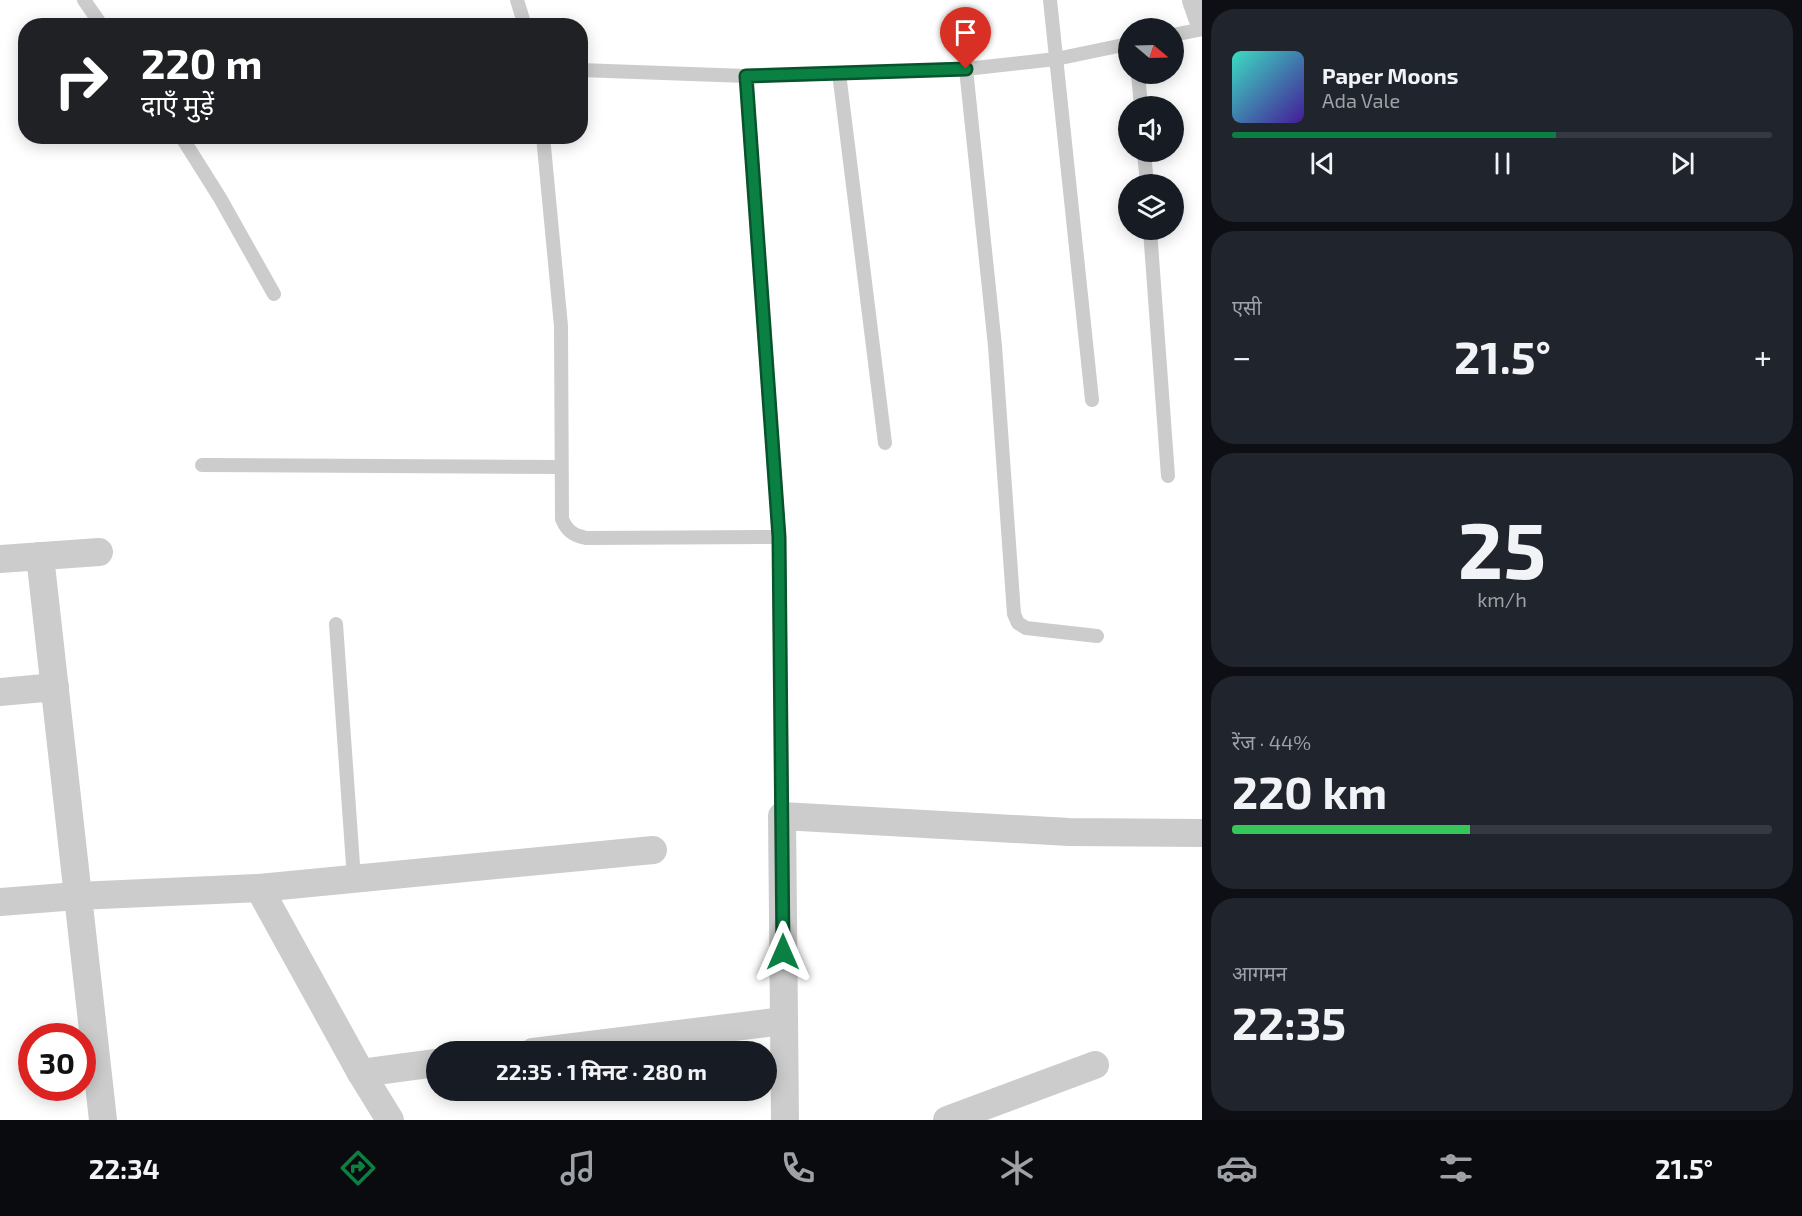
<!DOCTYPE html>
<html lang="hi">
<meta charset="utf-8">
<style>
:root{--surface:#171b24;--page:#20242c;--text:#f1f3f6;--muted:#9ea1a6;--line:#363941;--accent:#0b8043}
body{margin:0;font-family:"Exo 2","Noto Sans Devanagari",sans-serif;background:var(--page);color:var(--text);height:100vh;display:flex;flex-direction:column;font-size:22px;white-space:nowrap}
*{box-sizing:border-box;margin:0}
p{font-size:20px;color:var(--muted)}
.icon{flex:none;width:33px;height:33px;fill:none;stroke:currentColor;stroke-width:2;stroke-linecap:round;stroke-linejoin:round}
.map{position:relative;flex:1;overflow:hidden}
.panel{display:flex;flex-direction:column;gap:9px;padding:9px;background:#0d0f14;width:600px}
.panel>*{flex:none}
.hud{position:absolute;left:18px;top:18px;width:570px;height:126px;border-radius:24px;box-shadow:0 3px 15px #0003;background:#202124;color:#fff;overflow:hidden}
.needle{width:39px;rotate:109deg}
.controls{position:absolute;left:1118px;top:18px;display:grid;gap:12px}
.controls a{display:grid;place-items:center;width:66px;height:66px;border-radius:50%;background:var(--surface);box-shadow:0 3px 15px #0003;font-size:30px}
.speed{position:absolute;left:18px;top:1023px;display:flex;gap:12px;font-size:30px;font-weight:700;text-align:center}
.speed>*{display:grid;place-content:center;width:78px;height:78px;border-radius:50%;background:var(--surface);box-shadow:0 3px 15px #0003;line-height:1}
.speed .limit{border:9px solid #d22;background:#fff;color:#111}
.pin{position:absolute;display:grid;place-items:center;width:51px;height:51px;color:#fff;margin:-62px -26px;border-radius:50% 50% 50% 0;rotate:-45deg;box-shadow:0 0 6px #0007}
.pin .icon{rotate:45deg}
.me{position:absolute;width:66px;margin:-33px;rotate:0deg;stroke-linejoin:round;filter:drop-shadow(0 0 4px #0008)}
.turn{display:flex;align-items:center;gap:21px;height:126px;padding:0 24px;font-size:27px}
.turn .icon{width:78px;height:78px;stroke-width:2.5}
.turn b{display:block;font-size:42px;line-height:51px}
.big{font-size:45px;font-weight:700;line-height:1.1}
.panel .card{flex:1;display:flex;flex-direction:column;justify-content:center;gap:9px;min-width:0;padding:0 21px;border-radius:24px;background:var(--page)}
.panel .dial{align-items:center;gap:0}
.dial b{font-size:78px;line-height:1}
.song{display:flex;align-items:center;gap:18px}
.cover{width:72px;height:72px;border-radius:9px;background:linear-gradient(135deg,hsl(170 70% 55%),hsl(260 70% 35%))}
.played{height:6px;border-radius:3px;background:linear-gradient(90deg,var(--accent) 60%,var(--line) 60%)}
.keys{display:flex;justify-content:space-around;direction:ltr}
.heat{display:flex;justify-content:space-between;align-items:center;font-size:33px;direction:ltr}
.charge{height:9px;border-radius:4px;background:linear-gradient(90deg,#34c759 44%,var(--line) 0)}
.trip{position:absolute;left:426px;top:1041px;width:351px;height:60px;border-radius:30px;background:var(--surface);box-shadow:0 3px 15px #0003;font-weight:700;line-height:60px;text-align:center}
.dock{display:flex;height:96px;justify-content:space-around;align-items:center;background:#090b0e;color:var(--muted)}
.dock .icon{width:42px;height:42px}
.dock .active{color:var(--accent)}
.dock b{font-size:27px;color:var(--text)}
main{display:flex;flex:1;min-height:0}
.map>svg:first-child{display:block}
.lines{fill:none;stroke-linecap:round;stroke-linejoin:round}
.lane{stroke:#ccc;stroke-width:14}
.street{stroke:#ccc;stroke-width:28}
.route-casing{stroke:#07532c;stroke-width:15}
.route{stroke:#0b8043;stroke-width:10}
</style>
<main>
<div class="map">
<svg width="1202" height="1120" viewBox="0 0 1202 1120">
<rect width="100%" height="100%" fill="#fff"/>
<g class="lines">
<g class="lane">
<path d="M84 0 102 26"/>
<path d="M517 0 525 26"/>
<path d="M1050 0 1092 400"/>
<path d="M1173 35 1202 29"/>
<path d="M966 69 995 346 1014 614 1018 623 1026 628 1097 636"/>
<path d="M580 70 746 76 966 69 1056 59 1128 44"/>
<path d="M839 73 885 443"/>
<path d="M1138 74 1141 106"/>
<path d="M746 76 779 537 782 816"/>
<path d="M181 136 220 198 274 294"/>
<path d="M543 136 561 326 562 519C567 531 573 535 586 538L779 537"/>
<path d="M1144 152 1147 184"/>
<path d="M1150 230 1168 476"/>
<path d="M202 465 561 467"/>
<path d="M336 624 354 879"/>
</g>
<g class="street">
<path d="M1196 0 1202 17"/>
<path d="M40 556 103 1120"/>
<path d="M0 559 99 552"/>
<path d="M0 692 55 687"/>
<path d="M259 888 361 1073 390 1120"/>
<path d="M0 902 77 896 259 888 653 850"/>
<path d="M533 1052 783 1021"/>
<path d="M361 1073 436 1063"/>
<path d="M785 1120 782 816 1069 832 1202 833"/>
<path d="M947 1120 1095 1065"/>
</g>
</g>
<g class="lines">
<defs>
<path id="route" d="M783 952 779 537 746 76 966 69"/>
</defs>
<use href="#route" class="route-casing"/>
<use href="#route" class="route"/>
</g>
</svg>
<div class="controls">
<a><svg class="needle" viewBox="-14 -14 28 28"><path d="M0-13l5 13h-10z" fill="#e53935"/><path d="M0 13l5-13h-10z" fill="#9ea1a6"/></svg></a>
<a><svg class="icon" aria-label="sound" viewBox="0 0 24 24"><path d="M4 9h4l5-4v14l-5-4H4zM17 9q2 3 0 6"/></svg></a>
<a><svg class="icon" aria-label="layers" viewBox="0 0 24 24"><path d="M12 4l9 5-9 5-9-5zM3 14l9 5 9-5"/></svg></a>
</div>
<div class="speed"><div class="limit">30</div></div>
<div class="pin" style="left:966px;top:69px;background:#d93025"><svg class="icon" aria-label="arrive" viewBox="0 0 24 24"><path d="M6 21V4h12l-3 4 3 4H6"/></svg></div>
<svg class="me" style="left:783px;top:952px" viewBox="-20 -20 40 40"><path d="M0-17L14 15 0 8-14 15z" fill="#0b8043" stroke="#fff" stroke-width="4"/></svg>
<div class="trip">22:35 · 1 मिनट · 280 m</div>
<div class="hud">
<div class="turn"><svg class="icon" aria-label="right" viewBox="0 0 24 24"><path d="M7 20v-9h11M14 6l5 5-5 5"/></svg><div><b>220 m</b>दाएँ मुड़ें</div></div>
</div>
</div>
<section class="panel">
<div class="card">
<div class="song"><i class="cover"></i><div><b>Paper Moons</b><p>Ada Vale</p></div></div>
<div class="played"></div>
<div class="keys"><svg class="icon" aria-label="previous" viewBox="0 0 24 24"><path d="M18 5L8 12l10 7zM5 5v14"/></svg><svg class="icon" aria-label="pause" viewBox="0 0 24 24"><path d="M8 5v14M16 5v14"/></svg><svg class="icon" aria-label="next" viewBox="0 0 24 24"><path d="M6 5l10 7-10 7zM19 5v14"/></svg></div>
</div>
<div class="card"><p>एसी</p>
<div class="heat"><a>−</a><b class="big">21.5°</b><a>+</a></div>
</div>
<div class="card dial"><b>25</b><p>km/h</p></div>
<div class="card"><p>रेंज · 44%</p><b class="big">220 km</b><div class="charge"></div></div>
<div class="card"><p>आगमन</p><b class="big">22:35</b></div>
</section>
</main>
<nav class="dock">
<b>22:34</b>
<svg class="icon active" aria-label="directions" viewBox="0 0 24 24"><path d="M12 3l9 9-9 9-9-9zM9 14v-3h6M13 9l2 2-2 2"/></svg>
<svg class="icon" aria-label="music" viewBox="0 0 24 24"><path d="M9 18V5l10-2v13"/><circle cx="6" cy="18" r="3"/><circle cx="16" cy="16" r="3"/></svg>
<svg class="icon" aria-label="phone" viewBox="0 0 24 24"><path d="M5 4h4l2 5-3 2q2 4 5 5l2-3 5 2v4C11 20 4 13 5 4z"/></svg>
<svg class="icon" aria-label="climate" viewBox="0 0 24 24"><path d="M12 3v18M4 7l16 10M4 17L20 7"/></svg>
<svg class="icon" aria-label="car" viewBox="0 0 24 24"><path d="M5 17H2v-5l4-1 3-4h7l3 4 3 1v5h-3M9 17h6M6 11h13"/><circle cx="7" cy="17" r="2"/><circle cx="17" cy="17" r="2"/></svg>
<svg class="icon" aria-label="filters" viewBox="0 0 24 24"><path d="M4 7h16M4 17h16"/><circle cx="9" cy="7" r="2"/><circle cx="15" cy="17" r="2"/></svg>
<b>21.5°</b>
</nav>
